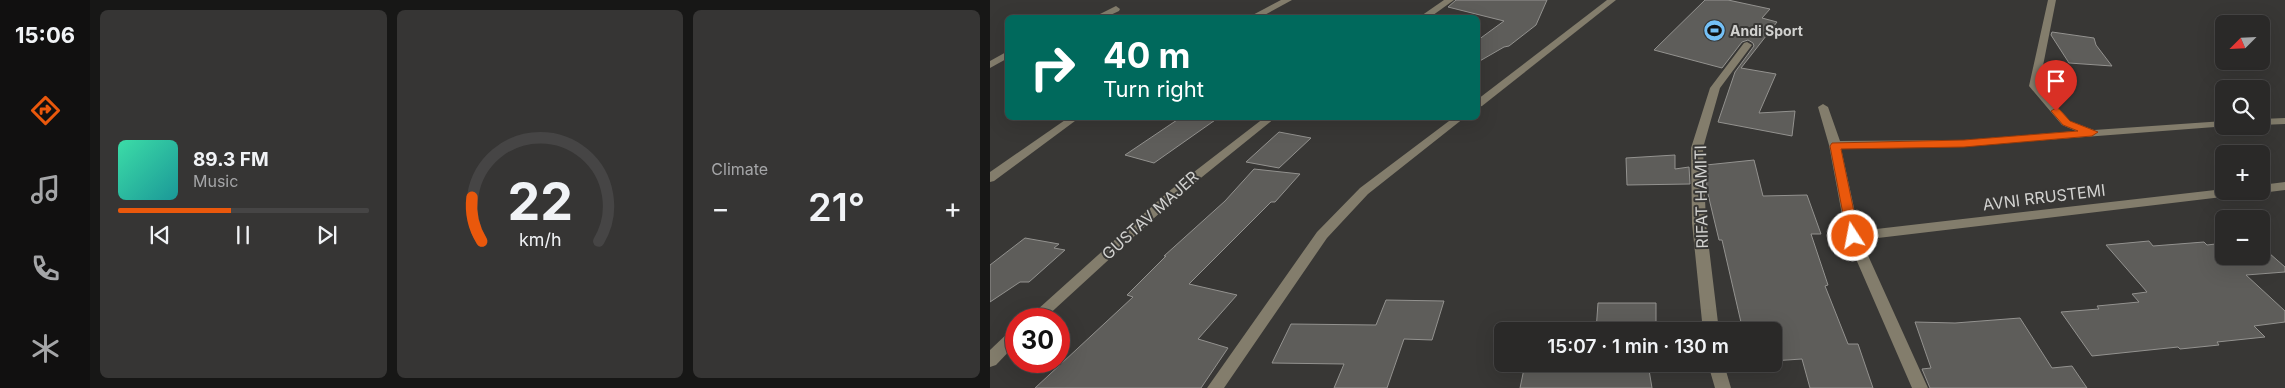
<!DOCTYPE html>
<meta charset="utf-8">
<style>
:root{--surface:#2a2928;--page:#363534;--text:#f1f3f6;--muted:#a5a6a8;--line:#464545;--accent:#ea580c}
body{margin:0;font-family:Inter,sans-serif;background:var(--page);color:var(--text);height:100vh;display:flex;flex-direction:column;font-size:19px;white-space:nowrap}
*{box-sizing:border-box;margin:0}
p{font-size:16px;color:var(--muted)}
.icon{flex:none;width:28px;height:28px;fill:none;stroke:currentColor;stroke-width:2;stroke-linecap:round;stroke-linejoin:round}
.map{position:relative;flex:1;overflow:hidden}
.sheet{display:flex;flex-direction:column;gap:10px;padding:10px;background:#171716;width:900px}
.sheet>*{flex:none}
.hud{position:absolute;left:15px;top:15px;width:475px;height:105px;border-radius:8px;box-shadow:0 5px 20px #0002,0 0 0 1px var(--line);background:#00695c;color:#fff;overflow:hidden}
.needle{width:32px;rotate:246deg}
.fabs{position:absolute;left:1225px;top:15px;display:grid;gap:10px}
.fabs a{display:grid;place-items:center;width:55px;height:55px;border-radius:8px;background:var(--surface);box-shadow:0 5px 20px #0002,0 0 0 1px var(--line);font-size:25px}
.speed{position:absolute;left:15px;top:308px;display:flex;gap:10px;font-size:25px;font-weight:700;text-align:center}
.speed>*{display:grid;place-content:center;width:65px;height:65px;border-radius:50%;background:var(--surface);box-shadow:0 5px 20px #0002,0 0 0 1px var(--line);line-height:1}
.speed .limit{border:8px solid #d22;background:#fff;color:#111}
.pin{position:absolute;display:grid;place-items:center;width:42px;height:42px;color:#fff;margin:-51px -21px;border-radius:50% 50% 50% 0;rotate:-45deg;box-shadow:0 0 5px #0007}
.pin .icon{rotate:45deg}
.me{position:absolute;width:55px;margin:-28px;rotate:349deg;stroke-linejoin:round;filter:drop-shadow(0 0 4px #0008)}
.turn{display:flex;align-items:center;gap:18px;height:105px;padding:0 15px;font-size:22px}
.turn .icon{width:65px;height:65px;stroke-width:2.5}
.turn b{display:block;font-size:35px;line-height:42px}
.big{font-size:38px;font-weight:600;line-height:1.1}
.sheet .card{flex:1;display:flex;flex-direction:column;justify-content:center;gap:8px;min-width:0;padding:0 18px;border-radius:8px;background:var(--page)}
.sheet .dial{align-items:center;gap:0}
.dial svg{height:130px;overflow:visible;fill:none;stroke:var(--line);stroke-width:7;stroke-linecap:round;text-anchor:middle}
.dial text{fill:var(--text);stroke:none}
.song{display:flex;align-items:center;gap:15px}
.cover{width:60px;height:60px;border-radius:8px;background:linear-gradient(135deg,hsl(160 70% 55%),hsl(180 70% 35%))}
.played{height:5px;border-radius:2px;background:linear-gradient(90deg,var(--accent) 45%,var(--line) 45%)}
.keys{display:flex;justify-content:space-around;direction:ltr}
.heat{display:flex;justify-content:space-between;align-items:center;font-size:28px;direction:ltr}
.sheet .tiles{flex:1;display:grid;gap:10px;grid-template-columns:repeat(3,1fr)}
.trip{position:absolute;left:504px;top:322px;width:288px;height:50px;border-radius:8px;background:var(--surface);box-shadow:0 5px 20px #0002,0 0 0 1px var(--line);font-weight:600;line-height:50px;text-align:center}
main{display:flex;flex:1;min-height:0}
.tab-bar{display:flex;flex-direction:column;width:90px;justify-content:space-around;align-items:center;background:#111010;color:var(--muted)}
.tab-bar .icon{width:35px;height:35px}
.tab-bar .selected{color:var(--accent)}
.tab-bar b{font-size:22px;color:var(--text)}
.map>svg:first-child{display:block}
.building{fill:#5e5d5a;stroke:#93928f}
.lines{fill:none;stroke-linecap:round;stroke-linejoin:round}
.minor{fill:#837d6c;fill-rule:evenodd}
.route{fill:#ea580c;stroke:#983908}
.labels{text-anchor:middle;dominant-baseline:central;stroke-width:4;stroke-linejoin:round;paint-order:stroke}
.far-poi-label{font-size:14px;font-weight:bold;fill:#d2d2d0;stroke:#383735;text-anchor:start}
.street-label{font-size:16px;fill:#d2d2d0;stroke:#383735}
</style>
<main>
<nav class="tab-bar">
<b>15:06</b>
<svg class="icon selected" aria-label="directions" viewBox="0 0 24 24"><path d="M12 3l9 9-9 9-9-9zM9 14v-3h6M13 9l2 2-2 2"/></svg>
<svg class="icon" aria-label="music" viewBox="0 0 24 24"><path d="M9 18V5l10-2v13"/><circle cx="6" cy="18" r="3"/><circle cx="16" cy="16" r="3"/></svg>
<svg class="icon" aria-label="phone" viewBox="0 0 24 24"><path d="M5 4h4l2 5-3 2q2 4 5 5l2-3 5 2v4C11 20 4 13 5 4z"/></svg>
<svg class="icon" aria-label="climate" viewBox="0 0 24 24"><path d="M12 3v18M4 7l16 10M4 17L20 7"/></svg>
</nav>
<section class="sheet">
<div class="tiles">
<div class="card">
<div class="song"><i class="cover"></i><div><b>89.3 FM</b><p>Music</p></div></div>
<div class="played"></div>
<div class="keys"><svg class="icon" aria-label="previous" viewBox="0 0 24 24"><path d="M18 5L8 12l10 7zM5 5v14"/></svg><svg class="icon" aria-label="pause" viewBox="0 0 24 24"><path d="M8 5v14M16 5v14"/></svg><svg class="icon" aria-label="next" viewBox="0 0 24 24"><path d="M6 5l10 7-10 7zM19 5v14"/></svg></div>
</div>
<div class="card dial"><svg viewBox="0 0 100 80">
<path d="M14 69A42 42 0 1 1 86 69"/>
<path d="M14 69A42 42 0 0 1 8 42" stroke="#ea580c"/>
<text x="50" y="56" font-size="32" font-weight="700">22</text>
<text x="50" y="72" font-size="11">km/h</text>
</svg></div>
<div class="card"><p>Climate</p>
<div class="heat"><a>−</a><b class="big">21°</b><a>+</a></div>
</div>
</div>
</section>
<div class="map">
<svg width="1295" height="388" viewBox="0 0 1295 388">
<rect width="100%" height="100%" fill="#383735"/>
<g class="building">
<path d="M466 0H557L546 25 519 46 514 47 488 62V40L514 21 458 7Z"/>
<path d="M715 0H738L780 9 772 18 787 22 751 68 786 74 769 113 805 111 802 136 728 122 745 72 764 46 763 43 758 40 752 42 732 68 664 50Z"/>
<path d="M1062 32 1104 38 1106 45 1122 66 1079 63 1061 35Z"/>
<path d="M190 118H228L164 163 135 155Z"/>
<path d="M289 132 321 138 289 168 256 162Z"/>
<path d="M685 155V169L699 167 700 184 637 185 636 158Z"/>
<path d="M764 160 773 196 817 195 831 234H821L838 285 835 286 858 344H868L883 388H820L812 359 782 361V331H753L732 240H729L717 190 716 165Z"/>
<path d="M264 169 310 174 285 202H281L199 284 247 295 208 339 238 348 211 388H45L143 297 137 295 176 256H174L235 201Z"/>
<path d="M35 238 69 244 64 248 75 250 39 282H30L0 302V265Z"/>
<path d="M1159 241 1163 246 1214 242 1217 245 1234 243V256H1271V246L1295 267V272L1256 275 1295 311V322L1264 326 1275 337 1227 342 1229 345 1190 349 1188 347 1102 356 1071 312 1109 309 1107 306 1149 302 1142 294 1157 292 1116 245Z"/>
<path d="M396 300 454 301 442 340 414 339 397 388H344L354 364 282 363 301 324 386 325Z"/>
<path d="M608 303H666V331H606Z"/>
<path d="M1030 318 1062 368 1082 366 1097 388H940L932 369 941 368 925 322 965 323Z"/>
<path d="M535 364H658L662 388H530Z"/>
</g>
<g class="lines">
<g class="minor">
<path d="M291 0H302L269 18H257Z"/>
<path d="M454 0H464L439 18H428Z"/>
<path d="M617 0H626L492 106 488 107V99Z"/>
<path d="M1058 0H1066L1049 86 1080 121 1104 130 1234 121V126H1238L975 146 851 148 869 231 1234 189V191H1255L1249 195 871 240 938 388H922L856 236 839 145 828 107 833 104 838 107 850 141 975 140 1086 131 1072 125 1039 86Z"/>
<path d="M126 6 130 9 129 11 114 18H102Z"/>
<path d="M757 42 762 45 730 88 713 148 716 223 729 331H713L702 223 701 148 720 88 754 43Z"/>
<path d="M18 51V58L0 68V61Z"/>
<path d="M78 118H89L4 181 0 182V172Z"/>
<path d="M274 118H285L186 198 54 319H37L178 192Z"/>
<path d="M463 118H474L378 194 337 238 234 388H217L327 232 370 188Z"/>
<path d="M1295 118V124L1271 125V119Z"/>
<path d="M1295 182V190L1271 193 1266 191H1271V185Z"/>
<path d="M26 328V344L6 365 0 367V350L21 330Z"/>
<path d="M718 364H734L741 388H725Z"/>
</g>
</g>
<path class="route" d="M1066 108 1069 109 1080 121 1108 132 1102 136 974 147 851 149 869 236 867 240H858L840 146 842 143 974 140 1088 131 1073 125 1061 111Z"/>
<defs>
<symbol id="stadium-disc" viewBox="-11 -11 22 22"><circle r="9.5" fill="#74c0f6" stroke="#383735"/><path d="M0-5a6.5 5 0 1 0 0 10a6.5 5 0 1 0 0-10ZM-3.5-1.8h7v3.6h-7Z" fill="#111"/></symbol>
</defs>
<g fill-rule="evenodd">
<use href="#stadium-disc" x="712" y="18" width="25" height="25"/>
</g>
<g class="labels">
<g class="far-poi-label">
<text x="740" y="30">Andi Sport</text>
</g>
<g class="street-label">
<text transform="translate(711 197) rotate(-91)">RIFAT HAMITI</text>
<text transform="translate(1054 197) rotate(-7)">AVNI RRUSTEMI</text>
<text transform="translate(160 215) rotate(-42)">GUSTAV MAJER</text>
</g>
</g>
</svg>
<div class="fabs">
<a><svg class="needle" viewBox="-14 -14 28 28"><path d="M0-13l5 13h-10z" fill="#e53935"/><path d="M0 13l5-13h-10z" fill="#a5a6a8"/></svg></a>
<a><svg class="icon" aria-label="search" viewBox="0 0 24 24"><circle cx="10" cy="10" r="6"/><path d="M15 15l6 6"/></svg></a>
<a>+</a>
<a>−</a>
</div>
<div class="speed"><div class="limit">30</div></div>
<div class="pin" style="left:1066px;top:111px;background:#d93025"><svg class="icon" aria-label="arrive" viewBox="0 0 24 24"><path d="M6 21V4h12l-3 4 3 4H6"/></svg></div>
<svg class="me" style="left:863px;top:236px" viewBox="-20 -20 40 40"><circle r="17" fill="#ea580c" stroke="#fff" stroke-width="3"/><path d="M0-11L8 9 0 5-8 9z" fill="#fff"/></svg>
<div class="trip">15:07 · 1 min · 130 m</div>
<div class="hud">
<div class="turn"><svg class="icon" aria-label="right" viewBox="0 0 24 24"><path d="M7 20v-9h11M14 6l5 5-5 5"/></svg><div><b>40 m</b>Turn right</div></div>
</div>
</div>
</main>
